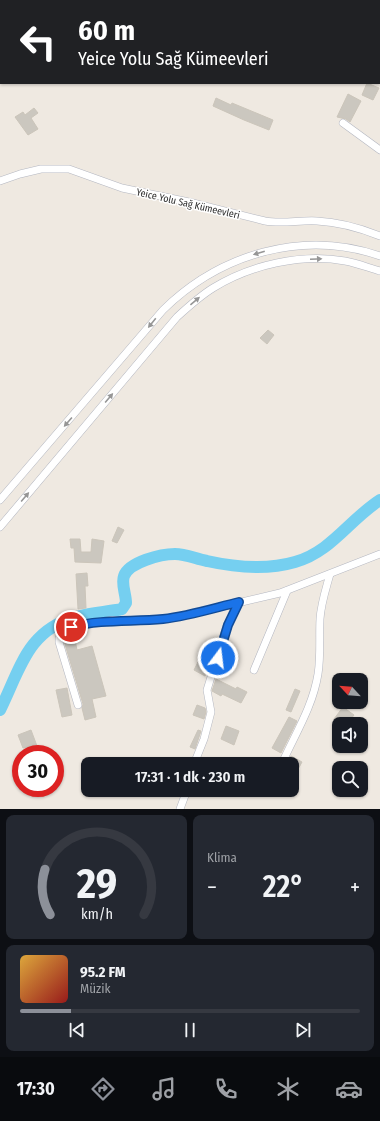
<!DOCTYPE html>
<html lang="tr">
<meta charset="utf-8">
<style>
:root{--surface:#171b24;--page:#242831;--text:#f1f3f6;--muted:#9ea1a6;--line:#363941;--accent:#8c9099}
body{margin:0;font-family:"Fira Sans Condensed",sans-serif;background:var(--page);color:var(--text);height:100vh;display:flex;flex-direction:column;font-size:15px;white-space:nowrap}
*{box-sizing:border-box;margin:0}
p{font-size:13px;color:var(--muted)}
.icon{flex:none;width:22px;height:22px;fill:none;stroke:currentColor;stroke-width:2;stroke-linecap:round;stroke-linejoin:round}
.map{position:relative;height:809px;overflow:hidden}
.panel{display:flex;flex-direction:column;gap:6px;padding:6px;background:#0d0f14;flex:1}
.panel>*{flex:none}
.hud{position:absolute;left:0px;top:0px;width:380px;height:84px;box-shadow:0 1px 3px #0004;background:#202124;color:#fff;overflow:hidden}
.needle{width:26px;rotate:296deg}
.buttons{position:absolute;left:332px;top:673px;display:grid;gap:8px}
.buttons a{display:grid;place-items:center;width:36px;height:36px;border-radius:8px;background:var(--surface);box-shadow:0 1px 3px #0004;font-size:20px}
.speed{position:absolute;left:12px;top:745px;display:flex;gap:8px;font-size:20px;font-weight:700;text-align:center}
.speed>*{display:grid;place-content:center;width:52px;height:52px;border-radius:50%;background:var(--surface);box-shadow:0 1px 3px #0004;line-height:1}
.speed .limit{border:6px solid #d22;background:#fff;color:#111}
.pin{position:absolute;display:grid;place-items:center;width:34px;height:34px;color:#fff;margin:-17px;border:2px solid #fff;border-radius:50%;box-shadow:0 1px 4px #0007}
.me{position:absolute;width:44px;margin:-22px;rotate:15deg;stroke-linejoin:round;filter:drop-shadow(0 0 3px #0008)}
.turn{display:flex;align-items:center;gap:14px;height:84px;padding:0 12px;font-size:18px}
.turn .icon{width:52px;height:52px;stroke-width:2.5}
.turn b{display:block;font-size:28px;line-height:34px}
.big{font-size:30px;font-weight:600;line-height:1.1}
.panel .tile{flex:1;display:flex;flex-direction:column;justify-content:center;gap:6px;min-width:0;padding:0 14px;border-radius:8px;background:var(--page)}
.panel .dial{align-items:center;gap:0}
.dial svg{height:104px;overflow:visible;fill:none;stroke:var(--line);stroke-width:7;stroke-linecap:round;text-anchor:middle}
.dial text{fill:var(--text);stroke:none}
.song{display:flex;align-items:center;gap:12px}
.cover{width:48px;height:48px;border-radius:6px;background:linear-gradient(135deg,hsl(40 70% 55%),hsl(0 70% 35%))}
.played{height:4px;border-radius:2px;background:linear-gradient(90deg,var(--accent) 15%,var(--line) 15%)}
.keys{display:flex;justify-content:space-around;direction:ltr}
.heat{display:flex;justify-content:space-between;align-items:center;font-size:22px;direction:ltr}
.panel .tiles{flex:1;display:grid;gap:6px;grid-template-columns:1fr 1fr}
.tile:last-child{grid-column:span 2}
.trip{position:absolute;left:81px;top:757px;width:218px;height:40px;border-radius:8px;background:var(--surface);box-shadow:0 1px 3px #0004;font-weight:600;line-height:40px;text-align:center}
.dock{display:flex;height:64px;justify-content:space-around;align-items:center;background:#090b0e;color:var(--muted)}
.dock .icon{width:28px;height:28px}
.dock .on{color:var(--accent)}
.dock b{font-size:18px;color:var(--text)}
.map>svg:first-child{display:block}
.lines{fill:none;stroke-linecap:round;stroke-linejoin:round}
.river{stroke:#75cff0;stroke-width:12}
.building{fill:#cbc7bf;stroke:#cbc5ba}
.minor-casing{stroke:#b4b7c1;stroke-width:8}
.minor{stroke:#fff;stroke-width:7}
.oneway{fill:#969696}
.route-casing{stroke:#114b97;stroke-width:10}
.route{stroke:#1a73e8;stroke-width:7}
.labels{text-anchor:middle;dominant-baseline:central;stroke-width:3;stroke-linejoin:round;paint-order:stroke}
.street-label{font-size:10px;fill:#2e2e2e;stroke:#fff}
</style>
<div class="map">
<svg width="380" height="809" viewBox="0 0 380 809">
<rect width="100%" height="100%" fill="#efe9e1"/>
<g class="lines">
<path class="river" d="M0 710C20 670 27 630 76 617 91 613 107 612 122 609L126 603C126 594 121 584 124 576 129 562 161 554 175 554 186 554 196 559 207 561 234 567 268 570 295 562 331 552 349 520 380 500"/>
</g>
<g class="building">
<path d="M367 83 379 88 373 100 362 95Z"/>
<path d="M348 94 361 101 350 122 346 119 337 117Z"/>
<path d="M216 98 231 105 232 103 273 120 269 130 244 120 213 106Z"/>
<path d="M34 108 38 113 31 118 38 129 28 135 15 117 23 112 25 115Z"/>
<path d="M268 330 274 335 267 344 260 338Z"/>
<path d="M118 527 124 530 117 543 112 541Z"/>
<path d="M70 539H80L81 552H91L92 539 104 541 101 563 75 562 74 548H71Z"/>
<path d="M87 573 88 586H85L86 608 78 609 76 574Z"/>
<path d="M74 635 77 650 92 646 106 696 92 699 96 717 85 720 82 708 83 704 64 641 65 637Z"/>
<path d="M201 656 211 661 205 676 194 670Z"/>
<path d="M216 679 236 689 237 687 247 692 241 703 222 694 221 696 212 691Z"/>
<path d="M67 688 72 715 62 717 56 690Z"/>
<path d="M295 689 300 691 291 712 286 710Z"/>
<path d="M197 705 205 708 206 712 204 719 193 715Z"/>
<path d="M343 707 354 715 347 724H341L334 719Z"/>
<path d="M289 717 297 721 281 753 272 748Z"/>
<path d="M226 726 239 731 234 745 221 739Z"/>
<path d="M31 730 37 746 39 754H29L27 747 23 748 18 735Z"/>
<path d="M198 730 201 731 195 749 190 747Z"/>
<path d="M291 756 302 762 292 780V764H286Z"/>
</g>
<g class="lines">
<defs>
<g id="minor">
<path d="M343 123 380 150"/>
<path d="M0 181 20 174 41 169H69L122 188 189 202 265 221C282 224 300 220 317 221 339 222 360 228 380 236"/>
<path d="M0 500 163 310C220 254 303 229 380 256"/>
<path d="M0 527 177 317C189 306 200 296 213 288 250 265 302 253 345 261 357 263 369 268 380 271"/>
<path d="M254 670 287 591"/>
<path d="M78 705 59 642V638L64 630 79 625 113 620 141 621 178 617 280 593 380 554"/>
<path d="M284 759C297 731 313 705 318 674 321 656 319 637 320 619 321 603 326 589 330 574"/>
<path d="M194 764 204 739 211 712 207 690 227 625 239 602"/>
<path d="M180 809 187 790"/>
</g>
</defs>
<use href="#minor" class="minor-casing"/>
<use href="#minor" class="minor"/>
</g>
<defs><path id="oneway-solid" d="M-6-.8H1V-3.2L6.5 0L1 3.2V.8H-6Z"/></defs>
<g class="oneway">
<use href="#oneway-solid" transform="translate(259 253) rotate(164)"/>
<use href="#oneway-solid" transform="translate(316 259) rotate(-3)"/>
<use href="#oneway-solid" transform="translate(195 301) rotate(-40)"/>
<use href="#oneway-solid" transform="translate(152 323) rotate(129)"/>
<use href="#oneway-solid" transform="translate(109 398) rotate(-50)"/>
<use href="#oneway-solid" transform="translate(68 422) rotate(131)"/>
<use href="#oneway-solid" transform="translate(25 497) rotate(-50)"/>
</g>
<g class="lines">
<defs>
<path id="route" d="M71 627C102 619 132 622 163 619 189 616 214 608 239 602L228 625 218 658"/>
</defs>
<use href="#route" class="route-casing"/>
<use href="#route" class="route"/>
</g>
<g class="labels">
<g class="street-label">
<text transform="translate(188 204) rotate(13)">Yeice Yolu Sağ Kümeevleri</text>
</g>
</g>
</svg>
<div class="buttons">
<a><svg class="needle" viewBox="-14 -14 28 28"><path d="M0-13l5 13h-10z" fill="#e53935"/><path d="M0 13l5-13h-10z" fill="#9ea1a6"/></svg></a>
<a><svg class="icon" aria-label="sound" viewBox="0 0 24 24"><path d="M4 9h4l5-4v14l-5-4H4zM17 9q2 3 0 6"/></svg></a>
<a><svg class="icon" aria-label="search" viewBox="0 0 24 24"><circle cx="10" cy="10" r="6"/><path d="M15 15l6 6"/></svg></a>
</div>
<div class="speed"><div class="limit">30</div></div>
<div class="pin" style="left:71px;top:627px;background:#d93025"><svg class="icon" aria-label="arrive" viewBox="0 0 24 24"><path d="M6 21V4h12l-3 4 3 4H6"/></svg></div>
<svg class="me" style="left:218px;top:658px" viewBox="-20 -20 40 40"><circle r="17" fill="#1a73e8" stroke="#fff" stroke-width="3"/><path d="M0-11L8 9 0 5-8 9z" fill="#fff"/></svg>
<div class="trip">17:31 · 1 dk · 230 m</div>
<div class="hud">
<div class="turn"><svg class="icon" aria-label="left" viewBox="0 0 24 24"><path d="M17 20v-9H6M10 6l-5 5 5 5"/></svg><div><b>60 m</b>Yeice Yolu Sağ Kümeevleri</div></div>
</div>
</div>
<section class="panel">
<div class="tiles">
<div class="tile dial"><svg viewBox="0 0 100 80">
<path d="M14 69A42 42 0 1 1 86 69"/>
<path d="M14 69A42 42 0 0 1 10 34" stroke="#8c9099"/>
<text x="50" y="56" font-size="32" font-weight="700">29</text>
<text x="50" y="72" font-size="11">km/h</text>
</svg></div>
<div class="tile"><p>Klima</p>
<div class="heat"><a>−</a><b class="big">22°</b><a>+</a></div>
</div>
<div class="tile">
<div class="song"><i class="cover"></i><div><b>95.2 FM</b><p>Müzik</p></div></div>
<div class="played"></div>
<div class="keys"><svg class="icon" aria-label="previous" viewBox="0 0 24 24"><path d="M18 5L8 12l10 7zM5 5v14"/></svg><svg class="icon" aria-label="pause" viewBox="0 0 24 24"><path d="M8 5v14M16 5v14"/></svg><svg class="icon" aria-label="next" viewBox="0 0 24 24"><path d="M6 5l10 7-10 7zM19 5v14"/></svg></div>
</div>
</div>
</section>
<nav class="dock">
<b>17:30</b>
<svg class="icon on" aria-label="directions" viewBox="0 0 24 24"><path d="M12 3l9 9-9 9-9-9zM9 14v-3h6M13 9l2 2-2 2"/></svg>
<svg class="icon" aria-label="music" viewBox="0 0 24 24"><path d="M9 18V5l10-2v13"/><circle cx="6" cy="18" r="3"/><circle cx="16" cy="16" r="3"/></svg>
<svg class="icon" aria-label="phone" viewBox="0 0 24 24"><path d="M5 4h4l2 5-3 2q2 4 5 5l2-3 5 2v4C11 20 4 13 5 4z"/></svg>
<svg class="icon" aria-label="climate" viewBox="0 0 24 24"><path d="M12 3v18M4 7l16 10M4 17L20 7"/></svg>
<svg class="icon" aria-label="car" viewBox="0 0 24 24"><path d="M5 17H2v-5l4-1 3-4h7l3 4 3 1v5h-3M9 17h6M6 11h13"/><circle cx="7" cy="17" r="2"/><circle cx="17" cy="17" r="2"/></svg>
</nav>
